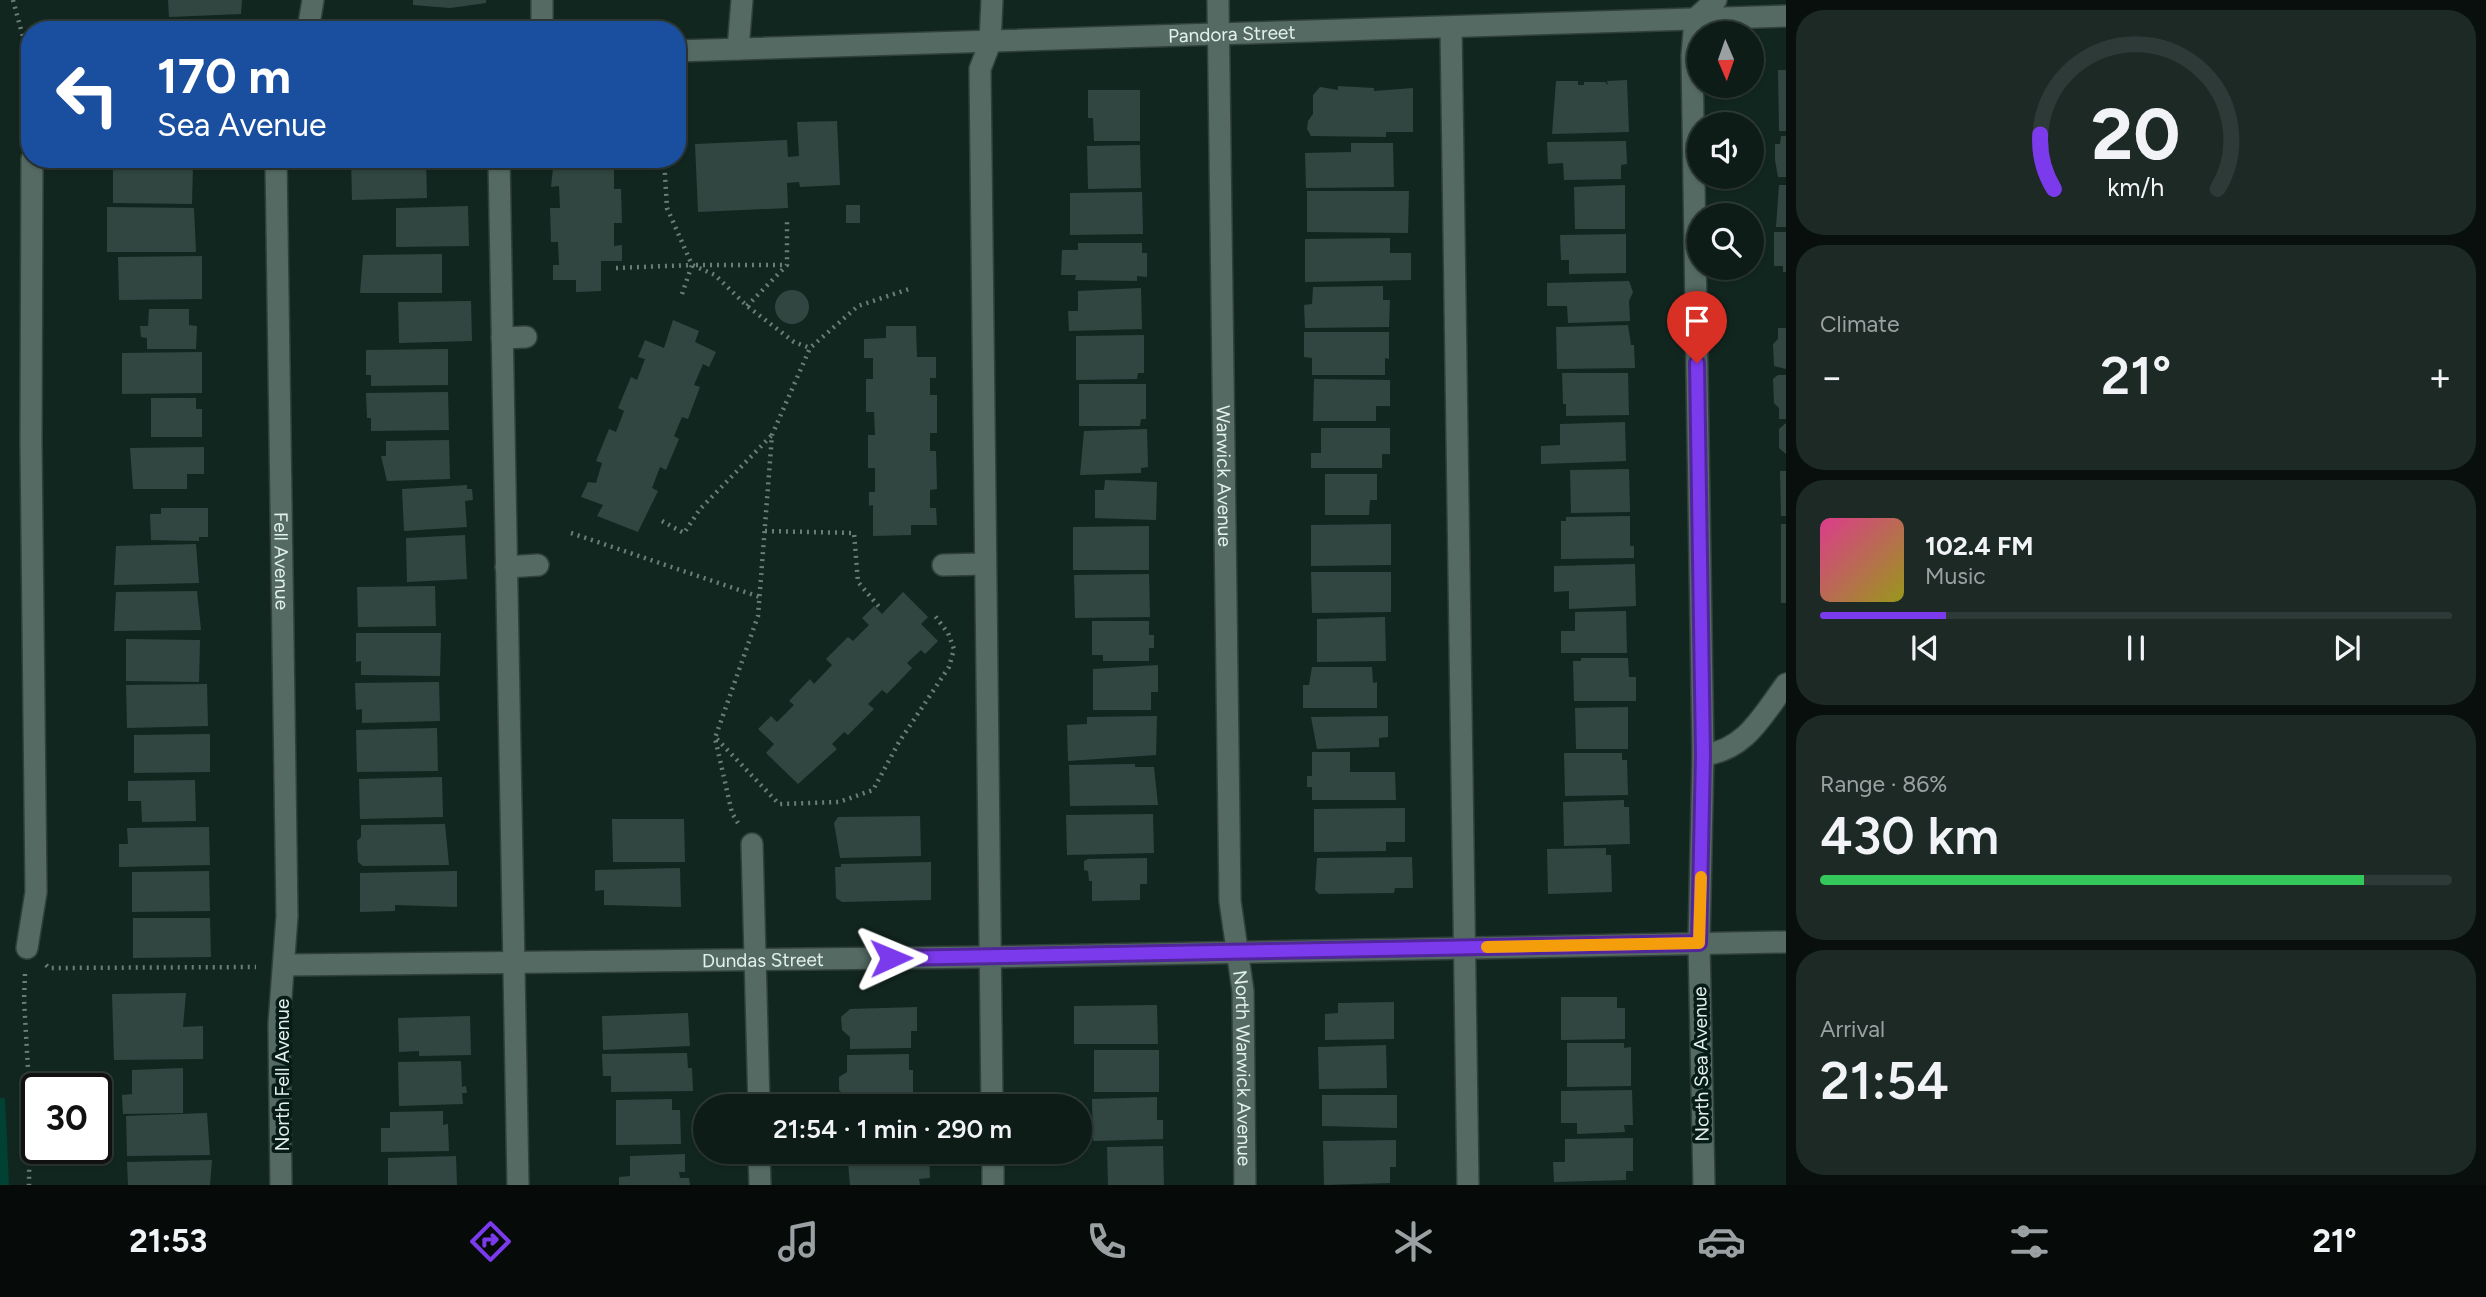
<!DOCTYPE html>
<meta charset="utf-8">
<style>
:root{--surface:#0e1c18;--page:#1c2925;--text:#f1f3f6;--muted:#9ba1a2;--line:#2e3a37;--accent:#7c3aed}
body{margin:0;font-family:Figtree,sans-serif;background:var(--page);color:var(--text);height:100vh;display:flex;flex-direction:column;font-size:26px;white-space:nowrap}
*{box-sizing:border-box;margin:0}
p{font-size:23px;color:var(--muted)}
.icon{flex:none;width:38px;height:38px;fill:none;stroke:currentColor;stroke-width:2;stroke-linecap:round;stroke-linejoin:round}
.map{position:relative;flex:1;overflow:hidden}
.details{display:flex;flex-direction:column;gap:10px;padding:10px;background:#080f0d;width:700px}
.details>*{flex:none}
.guide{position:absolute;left:21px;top:21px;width:665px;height:147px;border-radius:28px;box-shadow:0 2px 5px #0004,0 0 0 2px var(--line);background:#1a4fa0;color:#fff;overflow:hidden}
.needle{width:46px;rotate:178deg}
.fabs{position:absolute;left:1687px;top:21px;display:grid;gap:14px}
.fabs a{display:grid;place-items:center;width:77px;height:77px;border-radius:50%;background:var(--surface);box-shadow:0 2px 5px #0004,0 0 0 2px var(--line);font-size:35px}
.speed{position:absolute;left:21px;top:1073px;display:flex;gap:14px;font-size:35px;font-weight:700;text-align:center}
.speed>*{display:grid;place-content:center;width:91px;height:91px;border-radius:50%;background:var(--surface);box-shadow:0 2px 5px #0004,0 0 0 2px var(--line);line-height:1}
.speed .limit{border:4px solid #111;border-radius:10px;background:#fff;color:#111}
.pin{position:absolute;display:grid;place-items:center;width:60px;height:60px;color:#fff;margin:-72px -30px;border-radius:50% 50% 50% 0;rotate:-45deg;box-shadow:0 0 7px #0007}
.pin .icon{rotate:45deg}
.me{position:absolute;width:77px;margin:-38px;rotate:89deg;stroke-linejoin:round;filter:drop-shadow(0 0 5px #0008)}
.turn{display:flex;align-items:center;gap:24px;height:147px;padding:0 21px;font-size:32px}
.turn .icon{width:91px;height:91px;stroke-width:2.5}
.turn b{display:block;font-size:49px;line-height:60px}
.big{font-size:52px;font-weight:600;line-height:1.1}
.details .card{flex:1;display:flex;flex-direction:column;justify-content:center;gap:10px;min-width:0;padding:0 24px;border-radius:28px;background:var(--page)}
.details .dial{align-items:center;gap:0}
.dial svg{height:182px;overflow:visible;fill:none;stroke:var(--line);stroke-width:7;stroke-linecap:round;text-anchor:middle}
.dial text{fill:var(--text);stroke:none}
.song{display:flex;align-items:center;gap:21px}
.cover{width:84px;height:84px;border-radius:10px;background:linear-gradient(135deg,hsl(330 70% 55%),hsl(60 70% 35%))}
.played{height:7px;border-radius:4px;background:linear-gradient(90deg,var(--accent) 20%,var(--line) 20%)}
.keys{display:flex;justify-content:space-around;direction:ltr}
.heat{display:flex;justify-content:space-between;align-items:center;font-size:38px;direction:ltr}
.charge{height:10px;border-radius:5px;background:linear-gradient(90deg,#34c759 86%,var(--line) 0)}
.trip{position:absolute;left:693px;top:1094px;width:399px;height:70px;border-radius:35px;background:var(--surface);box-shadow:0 2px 5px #0004,0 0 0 2px var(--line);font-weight:600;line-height:70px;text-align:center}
.dock{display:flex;height:112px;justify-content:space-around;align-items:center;background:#060b0a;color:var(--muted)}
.dock .icon{width:49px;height:49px}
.dock .on{color:var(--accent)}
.dock b{font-size:32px;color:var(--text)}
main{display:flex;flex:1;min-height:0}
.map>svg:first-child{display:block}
.green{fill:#004134}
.building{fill:#314640}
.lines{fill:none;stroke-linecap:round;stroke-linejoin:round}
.minor-casing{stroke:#32403c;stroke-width:24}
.path{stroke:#6c7d78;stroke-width:4.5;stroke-dasharray:2 5;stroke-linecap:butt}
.minor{stroke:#546a63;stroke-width:21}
.route-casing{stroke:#51269a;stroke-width:18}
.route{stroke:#7c3aed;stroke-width:12}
.slow{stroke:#f59e0b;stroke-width:12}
.labels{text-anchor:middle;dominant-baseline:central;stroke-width:7;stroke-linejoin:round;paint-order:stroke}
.street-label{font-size:19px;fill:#e3f0ec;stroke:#081c17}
</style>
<main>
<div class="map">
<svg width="1786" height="1185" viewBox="0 0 1786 1185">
<rect width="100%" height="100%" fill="#122620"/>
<path class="green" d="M0 1098H5L9 1185H0Z"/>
<g class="building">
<path d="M168 0H242L241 14 169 17Z"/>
<path d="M413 0H486V3L450 8 413 5Z"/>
<path d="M1778 70H1786V131H1779Z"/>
<path d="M1627 80 1629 132 1552 134 1556 81H1578V85H1584V82H1605L1608 85 1607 81Z"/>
<path d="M1338 86 1374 88V91L1413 88V132H1386V137L1311 136 1307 129 1308 121 1313 114V95L1320 87 1338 90Z"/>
<path d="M1088 90H1140V141H1094L1093 118H1088Z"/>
<path d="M837 121 840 185 800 187 799 182 787 183 788 208 698 212 695 144 787 140 788 157 799 156 797 122Z"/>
<path d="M1781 136H1786V177H1778L1775 160V144H1780Z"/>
<path d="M1626 141 1627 164 1621 165V179L1564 180 1563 163 1548 164 1547 142Z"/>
<path d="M1351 143H1393L1394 187 1306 188 1305 153 1351 152Z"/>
<path d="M1140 145 1141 188 1088 189 1087 146Z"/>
<path d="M351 159H426L427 198 352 200Z"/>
<path d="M554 159H622V167H614V189H621L622 223H614V246L622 245V261H601V291L576 292V280H553V265H559L558 242H551L550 208H560L559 186 551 187Z"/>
<path d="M113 166H193L192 204 113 203Z"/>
<path d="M1625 185V229H1575L1574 187Z"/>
<path d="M1779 185H1786V227H1776Z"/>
<path d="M1307 191H1409L1408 233 1307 232Z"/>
<path d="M1142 192 1143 234 1070 235V193Z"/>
<rect x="846" y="205" width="14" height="18"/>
<path d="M468 206 469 246 396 247V208Z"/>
<path d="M107 207 194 208 196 252H107Z"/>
<path d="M1774 232H1786V272H1783V266H1774Z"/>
<path d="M1626 234V273L1569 274V260H1561L1560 235Z"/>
<path d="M1390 238V253H1411V280L1305 282V239Z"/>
<path d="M1078 243H1142V253H1147V277L1137 276V281L1075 280 1076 275H1061L1062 250H1078Z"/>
<path d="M442 254V293H360L363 255Z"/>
<path d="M202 256V299L119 300 118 257Z"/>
<path d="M1629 281 1633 292 1629 301 1630 321 1568 323 1567 306H1547V283Z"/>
<path d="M1383 286V300H1390L1389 327 1305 328 1304 305 1312 304 1313 287Z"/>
<path d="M1141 288 1142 329 1069 331 1068 311H1078V291Z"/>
<circle cx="792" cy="307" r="17"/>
<path d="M471 301 472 341 399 343 398 302Z"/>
<path d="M149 309H189V325L197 326 196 349H147V338L141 337 140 326H148Z"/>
<path d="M673 320 699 331 695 342 716 352 709 367 703 364 694 385 700 387 688 419 682 417 674 436 679 439 666 470 660 467 652 488 658 491 638 532 597 516 603 505 581 497 588 482 596 483 602 463 596 461 609 429 616 432 624 411 618 408 631 377 637 380 645 359 638 357 645 340 664 348Z"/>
<path d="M1628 325 1631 345H1634L1635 368 1557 369 1556 327Z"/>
<path d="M886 326H916L917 357H936V378H930V395H937V433H930V451H936L937 489 930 490V508H936L937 525H911V535L873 536V505L869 506V492H875V468H868V435H875L874 412H866V379H873V358H864V339L886 338Z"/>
<path d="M1778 328H1786V369L1774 366 1773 344 1778 339Z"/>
<path d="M1304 332H1389V359L1385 358V375H1312V358L1304 357Z"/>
<path d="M1144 335V373H1138L1137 379 1076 380V336Z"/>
<path d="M448 349V385L371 386V375H366V350Z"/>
<path d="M202 352V393L122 394V353Z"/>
<path d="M1562 373H1628L1629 415 1566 416V404H1563Z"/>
<path d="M1778 375H1786V419H1779V408L1774 403 1773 379Z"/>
<path d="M1314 379 1390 380V406H1376V421H1313Z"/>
<path d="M1079 384H1146V419H1141L1140 426H1079Z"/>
<path d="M448 392 449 430 371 431V418H367L366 393Z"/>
<path d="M151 398H196V409H202V437H151Z"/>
<path d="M1625 422 1626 461 1541 464V446L1560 445V424Z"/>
<path d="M1786 423V454L1779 448V429Z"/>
<path d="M1321 428H1390V454H1382V468H1311V453H1321Z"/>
<path d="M1147 429 1148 467 1141 468V473L1080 475 1084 431Z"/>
<path d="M449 440 450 479 387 481 381 456H386V441Z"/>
<path d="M204 447V474H187V489H133L130 448Z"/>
<path d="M1629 469 1630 512 1571 513 1570 470Z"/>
<path d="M1780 471H1786V516H1781Z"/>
<path d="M1325 474H1377V500H1370L1369 515H1325Z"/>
<path d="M1105 480 1157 482 1156 520 1095 518V490H1104Z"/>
<path d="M467 485V489H472L473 500 465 501 467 527 404 531 402 489Z"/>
<path d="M161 508H208V537H199V541L151 540 150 514H161Z"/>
<path d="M1630 516V546H1634V558L1561 559V521H1566V517Z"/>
<path d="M1391 524V565L1311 566V525Z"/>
<rect x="1781" y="524" width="5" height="79"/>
<path d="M1149 526V570H1073V527Z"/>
<path d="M465 535 467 579 407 582 406 538Z"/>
<path d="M196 544 199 583 114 585 116 546Z"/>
<path d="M1635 564 1636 606 1569 609V591L1554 592V566Z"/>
<path d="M1311 572H1391V612L1312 613Z"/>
<path d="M1149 574 1150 617 1075 618 1074 575Z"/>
<path d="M435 586 436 626 358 627 357 587Z"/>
<path d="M197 591 201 630 114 631 116 592Z"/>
<path d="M903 592 928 617 921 624 938 641 925 654 921 650 907 663 912 668 887 694 882 690 868 704 874 709 848 735 844 732 832 744 837 749 798 784 766 753 774 744 758 729 771 716 777 722 794 705 789 701 810 679 814 684 832 665 826 659 848 637 853 641 869 625 862 618 874 606 882 614Z"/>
<path d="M1626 611 1627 653H1561V631H1575V612Z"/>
<path d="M1385 617 1386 661 1317 662V619Z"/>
<path d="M1092 621H1149V635H1154V648H1149V661H1103V655H1092Z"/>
<path d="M356 633H441L440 676 361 675V661L356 662Z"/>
<path d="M126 639 200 640 199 682 126 681Z"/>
<path d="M1581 658H1628L1629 677H1636V701H1574L1573 661H1581Z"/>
<path d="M1158 665V692H1151V710H1093V669Z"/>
<path d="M1312 667H1372L1373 683 1377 682V708H1303V685H1309Z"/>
<path d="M439 682 440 721 362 723V709L356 710 355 683Z"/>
<path d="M207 684 208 726 127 728 126 685Z"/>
<path d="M1628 707V749H1576L1575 708Z"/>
<path d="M1157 716 1156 755 1068 761 1067 725 1087 724V717Z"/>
<path d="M1388 716V737L1379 738V747L1317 749 1311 717Z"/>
<path d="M437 728 438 771 357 772 356 730Z"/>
<path d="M210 734V772L134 773V735Z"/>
<path d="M1312 752H1350V772H1395L1396 800H1312V787H1307V776H1312Z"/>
<path d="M1564 753H1622V760H1627L1628 795 1565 796Z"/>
<path d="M1135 764V767H1154L1158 805 1070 806 1069 765Z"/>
<path d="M442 777 443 817 360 819 359 779Z"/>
<path d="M195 780 196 821 142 822 141 801H128V781Z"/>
<path d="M1624 800V807H1629L1630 844 1564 846 1563 802Z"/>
<path d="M1405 808V842H1386V851L1314 852V809Z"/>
<path d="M1153 814 1154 853 1067 855 1066 815Z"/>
<path d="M920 816 921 856 840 858 834 823 838 817Z"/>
<path d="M612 819H684L685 862H613Z"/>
<path d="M445 824 449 865 363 866 358 862 357 841 361 837V825Z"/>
<path d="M209 827 210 865 119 867V844H128L127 828Z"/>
<path d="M1606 848V855H1611L1612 892 1548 894 1547 849Z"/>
<path d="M1412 857 1413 888H1395L1394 893 1319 894 1315 890 1317 858Z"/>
<path d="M1147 858V884H1140V900L1092 901V881H1089L1088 871 1084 870V861L1088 859Z"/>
<path d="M931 862V900L842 902 836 898 835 867H841V864Z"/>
<path d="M680 868 681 907 604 905V890L595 891V870Z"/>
<path d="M209 871 210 911 132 912V872Z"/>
<path d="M457 871V907L395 905V911L360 912V873Z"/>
<path d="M133 918H210L211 957 133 958Z"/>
<path d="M186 993 183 1027 203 1026V1059L114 1060 112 994Z"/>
<path d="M1561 997H1617V1008H1625V1039L1561 1040Z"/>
<path d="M1394 1002V1039L1325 1040V1014L1338 1013V1003Z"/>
<path d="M1157 1005 1158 1044H1074V1006Z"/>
<path d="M917 1007V1031H911V1048L850 1049V1037L842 1030 841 1017 850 1009Z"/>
<path d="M688 1013 690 1046 603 1050 602 1016Z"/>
<path d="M470 1016 471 1055 419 1056V1051L399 1052 398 1018Z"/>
<path d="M1567 1043H1624V1048L1631 1047V1086L1567 1087Z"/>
<path d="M1386 1045 1387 1088 1319 1089 1318 1047Z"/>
<rect x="1094" y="1050" width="65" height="42"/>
<path d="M687 1053 688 1068H692L693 1091 611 1092V1076H603L602 1054Z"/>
<path d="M909 1054V1070H913V1092H910V1096L848 1098 839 1090V1077L847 1072V1055Z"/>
<path d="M461 1061 462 1087 466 1086 467 1093H462L463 1104 399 1106 398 1062Z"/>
<path d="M183 1068V1113L123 1114 122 1095 132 1094V1070Z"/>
<path d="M1632 1090 1633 1125H1624L1625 1132 1577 1134V1123H1561V1091Z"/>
<path d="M1322 1095H1397V1128L1322 1126Z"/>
<path d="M1157 1097V1120H1163V1139L1093 1141 1092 1099Z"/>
<path d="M672 1099V1110H680L681 1144 616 1145V1100Z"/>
<rect x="863" y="1101" width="54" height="5"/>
<path d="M443 1111V1125L448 1124 449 1151 381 1152V1128H390V1112Z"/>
<path d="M207 1113 210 1155 127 1156 126 1116Z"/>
<path d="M1633 1138V1171H1626V1180L1554 1182 1553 1162H1565V1139Z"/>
<path d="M1396 1140V1167H1390V1183L1324 1185 1323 1141Z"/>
<path d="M1163 1146 1164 1185H1108L1107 1147Z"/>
<path d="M847 1152H929L930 1178 919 1179 920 1185H850Z"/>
<path d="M685 1154V1172H679L680 1178H689L690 1185H619V1177L630 1176V1156Z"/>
<path d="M456 1156 457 1185H388V1158Z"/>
<path d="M212 1160 210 1185H128L127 1162Z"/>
</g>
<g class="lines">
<defs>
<g id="minor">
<path d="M542 0V30"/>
<path d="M992 0 990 43 980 69 992 1106"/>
<path id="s1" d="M1218 0 1230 901 1243 991 1245 1185"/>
<path d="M1451 27 1468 1185"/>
<path d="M308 30 313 0"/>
<path d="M738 49 742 0"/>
<path id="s2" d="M677 51 1786 16"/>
<path id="s3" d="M276 159 287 916 279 1024 281 1185"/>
<path d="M499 159 518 1185"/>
<path d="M502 338 526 337"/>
<path d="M943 565 985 564"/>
<path d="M506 567 538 565"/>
<path d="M1703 755C1745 751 1763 715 1786 684"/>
<path d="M752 844 759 1106"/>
<path d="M27 948 36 892 31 442 32 159"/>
<path id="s4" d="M285 965 989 957 1786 942"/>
<path d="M759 1152 760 1185"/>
<path d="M993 1152V1185"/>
<path d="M1704 1185 1699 943 1703 755 1692 56 1695 19 1716 0"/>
</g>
</defs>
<use href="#minor" class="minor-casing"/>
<g class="path">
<path d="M13 0 30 63"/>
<path d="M677 90 686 78"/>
<path d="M664 159 667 208 692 265 681 297"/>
<path d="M696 265H785"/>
<path d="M616 268 692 265 715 275 747 306 794 342 810 348"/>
<path d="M747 306 787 265V219"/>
<path d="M662 521 684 533 700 509 772 435"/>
<path d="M765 531 854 533 858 582 880 608"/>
<path d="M571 533 760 597"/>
<path d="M717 739 779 804 839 802 873 790 899 742 949 667 954 649 948 633 935 616"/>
<path d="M738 823 732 813 715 738 758 616 772 435 810 348 858 306 909 289"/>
<path d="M46 965 49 968 256 967"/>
<path d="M25 974 24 1000 30 1103 29 1185"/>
</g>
<use href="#minor" class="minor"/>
</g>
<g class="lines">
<defs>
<path id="route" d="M891 958 1699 943 1703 755 1697 363"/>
</defs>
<use href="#route" class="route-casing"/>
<use href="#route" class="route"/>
<path class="slow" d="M1487 947 1699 943 1701 877"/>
</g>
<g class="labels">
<g class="street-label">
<text stroke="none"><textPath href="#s2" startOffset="555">Pandora Street</textPath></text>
<text stroke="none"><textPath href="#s1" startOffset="476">Warwick Avenue</textPath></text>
<text stroke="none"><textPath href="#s3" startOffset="402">Fell Avenue</textPath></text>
<text stroke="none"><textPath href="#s4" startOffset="478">Dundas Street</textPath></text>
<text transform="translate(1701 1064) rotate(-91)">North Sea Avenue</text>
<text stroke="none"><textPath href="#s1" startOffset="1069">North Warwick Avenue</textPath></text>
<text transform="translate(282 1075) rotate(-90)">North Fell Avenue</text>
</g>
</g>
</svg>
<div class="fabs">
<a><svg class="needle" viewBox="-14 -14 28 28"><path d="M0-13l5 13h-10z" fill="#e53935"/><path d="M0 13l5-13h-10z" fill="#9ba1a2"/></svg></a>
<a><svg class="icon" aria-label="sound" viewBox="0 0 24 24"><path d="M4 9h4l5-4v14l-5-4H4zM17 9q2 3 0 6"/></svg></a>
<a><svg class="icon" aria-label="search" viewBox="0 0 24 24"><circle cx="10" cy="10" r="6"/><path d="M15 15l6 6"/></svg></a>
</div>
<div class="speed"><div class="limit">30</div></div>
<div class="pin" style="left:1697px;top:363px;background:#d93025"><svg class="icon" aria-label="arrive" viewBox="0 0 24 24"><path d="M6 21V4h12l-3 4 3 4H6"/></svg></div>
<svg class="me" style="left:891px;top:958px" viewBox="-20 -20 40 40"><path d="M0-17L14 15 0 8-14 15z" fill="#7c3aed" stroke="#fff" stroke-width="4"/></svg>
<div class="trip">21:54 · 1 min · 290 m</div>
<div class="guide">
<div class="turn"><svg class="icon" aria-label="left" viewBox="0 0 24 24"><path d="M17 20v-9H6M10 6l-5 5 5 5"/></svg><div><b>170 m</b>Sea Avenue</div></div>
</div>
</div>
<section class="details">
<div class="card dial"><svg viewBox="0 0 100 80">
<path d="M14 69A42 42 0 1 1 86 69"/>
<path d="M14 69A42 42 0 0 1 8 45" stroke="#7c3aed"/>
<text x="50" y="56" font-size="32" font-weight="700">20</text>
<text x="50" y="72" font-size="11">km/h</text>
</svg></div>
<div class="card"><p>Climate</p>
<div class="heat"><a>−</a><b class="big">21°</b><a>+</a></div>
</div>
<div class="card">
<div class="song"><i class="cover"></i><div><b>102.4 FM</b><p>Music</p></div></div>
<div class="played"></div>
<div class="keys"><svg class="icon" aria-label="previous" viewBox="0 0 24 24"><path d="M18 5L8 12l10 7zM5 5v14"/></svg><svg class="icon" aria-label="pause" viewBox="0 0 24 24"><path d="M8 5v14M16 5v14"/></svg><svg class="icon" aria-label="next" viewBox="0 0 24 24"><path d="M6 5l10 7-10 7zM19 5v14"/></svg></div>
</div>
<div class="card"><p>Range · 86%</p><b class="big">430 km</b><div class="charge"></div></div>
<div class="card"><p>Arrival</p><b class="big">21:54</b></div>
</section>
</main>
<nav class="dock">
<b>21:53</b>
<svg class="icon on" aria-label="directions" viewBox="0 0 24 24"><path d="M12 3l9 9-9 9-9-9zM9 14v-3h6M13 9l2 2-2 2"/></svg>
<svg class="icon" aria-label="music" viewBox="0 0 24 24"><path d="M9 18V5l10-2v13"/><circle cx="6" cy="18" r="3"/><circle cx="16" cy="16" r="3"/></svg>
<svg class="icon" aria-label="phone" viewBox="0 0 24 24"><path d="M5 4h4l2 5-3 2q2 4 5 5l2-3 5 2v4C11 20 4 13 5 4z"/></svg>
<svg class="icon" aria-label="climate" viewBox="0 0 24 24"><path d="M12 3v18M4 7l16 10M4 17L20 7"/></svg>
<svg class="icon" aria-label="car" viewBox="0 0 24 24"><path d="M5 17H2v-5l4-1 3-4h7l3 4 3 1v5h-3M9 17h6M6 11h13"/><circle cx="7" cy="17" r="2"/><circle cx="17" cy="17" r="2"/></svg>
<svg class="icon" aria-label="filters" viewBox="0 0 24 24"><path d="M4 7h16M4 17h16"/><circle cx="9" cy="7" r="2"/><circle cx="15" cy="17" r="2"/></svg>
<b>21°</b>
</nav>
